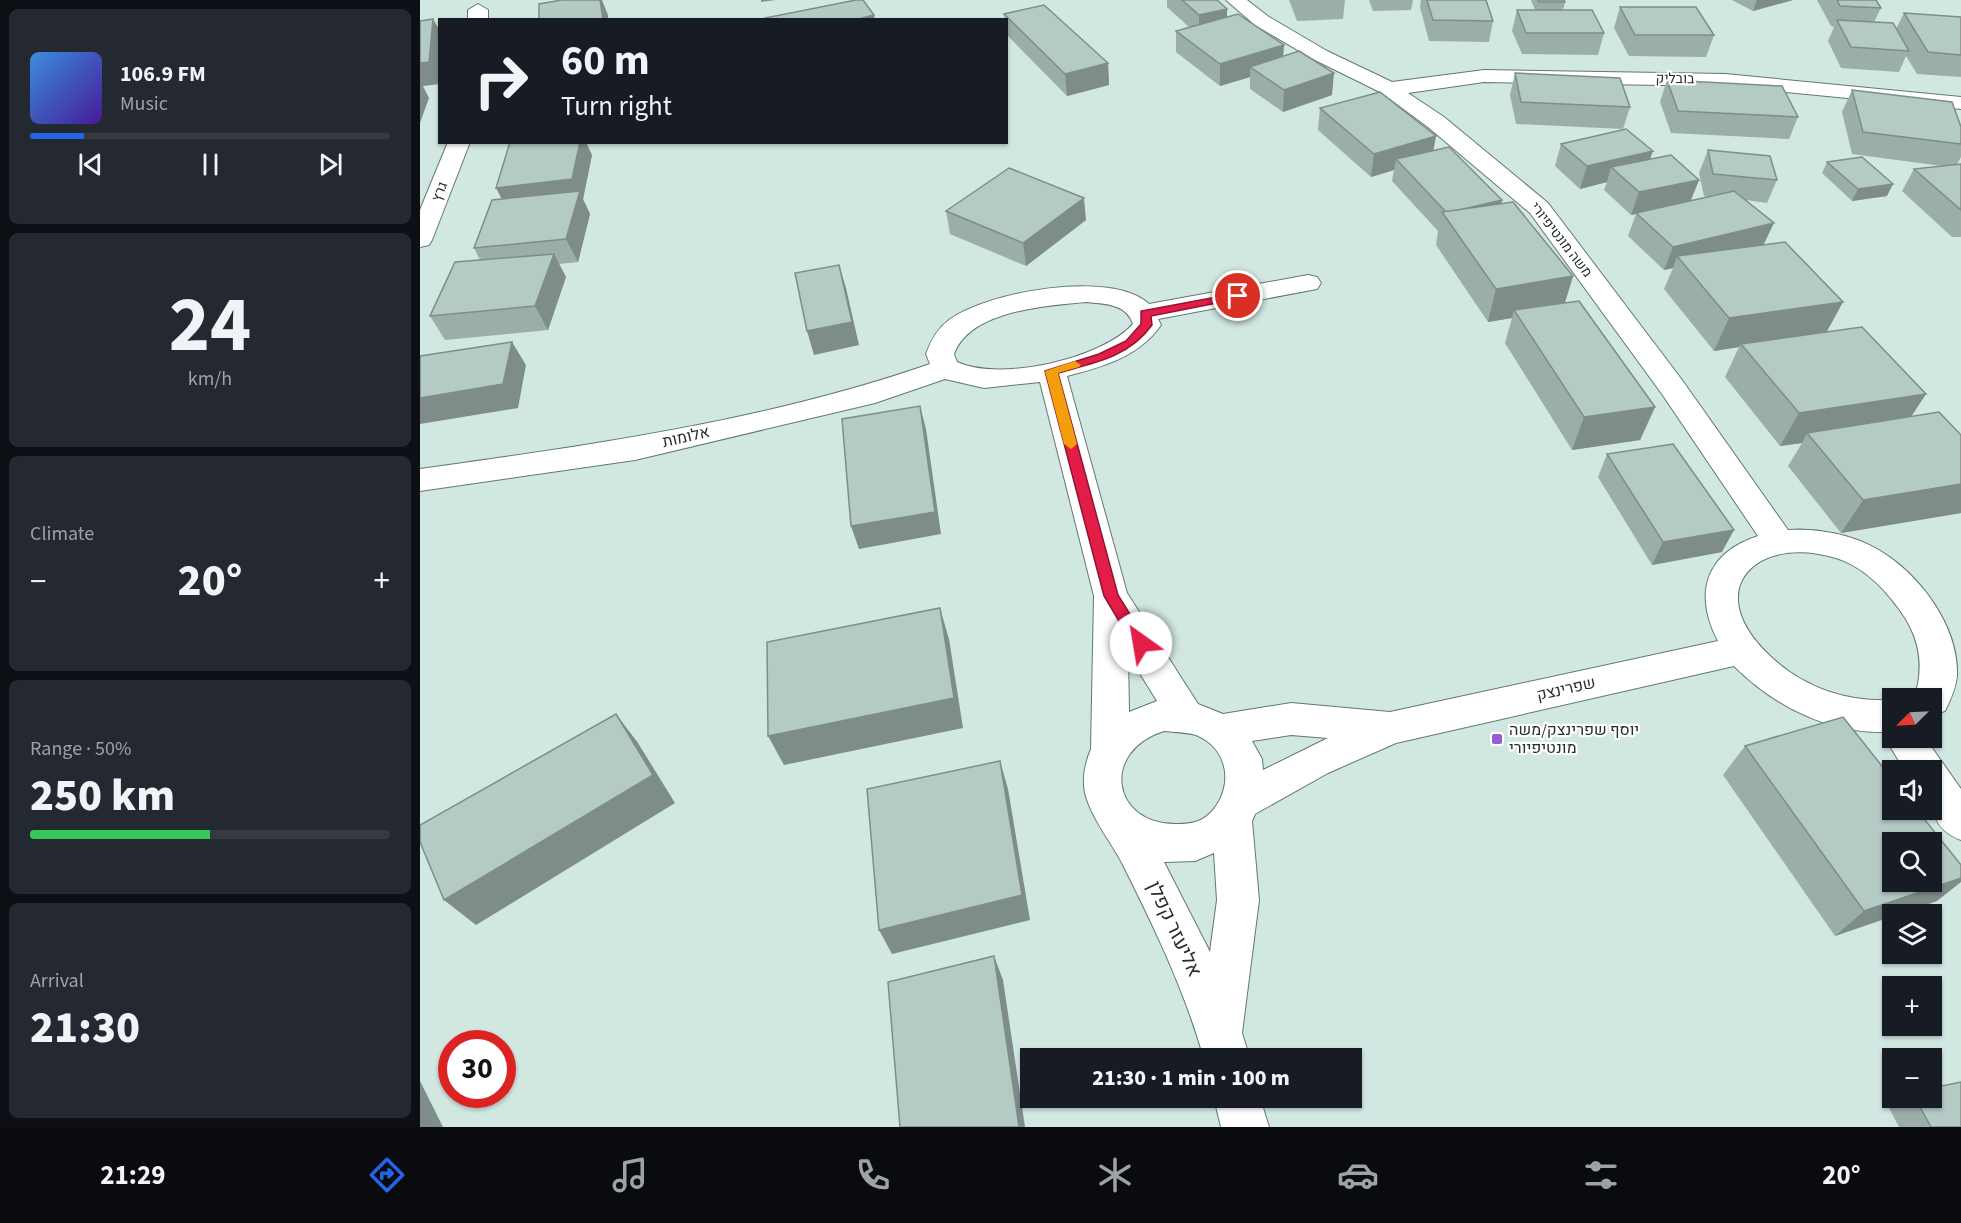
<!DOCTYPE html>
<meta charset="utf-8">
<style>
:root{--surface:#171b24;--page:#242831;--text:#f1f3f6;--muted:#9ea1a6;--line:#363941;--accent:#2563eb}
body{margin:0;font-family:"Source Sans 3",Heebo,sans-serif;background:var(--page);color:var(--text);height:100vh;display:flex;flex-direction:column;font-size:22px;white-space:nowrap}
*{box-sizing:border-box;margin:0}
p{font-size:20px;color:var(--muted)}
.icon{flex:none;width:33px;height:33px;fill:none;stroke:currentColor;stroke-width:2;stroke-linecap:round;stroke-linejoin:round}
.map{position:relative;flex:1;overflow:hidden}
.panel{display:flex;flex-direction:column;gap:9px;padding:9px;background:#0d0f14;width:420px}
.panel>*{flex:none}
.guide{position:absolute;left:18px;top:18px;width:570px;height:126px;border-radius:0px;box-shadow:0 2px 4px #0004;background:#171b24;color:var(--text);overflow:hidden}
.needle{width:39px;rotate:246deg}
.controls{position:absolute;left:1462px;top:688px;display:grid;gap:12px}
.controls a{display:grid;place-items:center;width:60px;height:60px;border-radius:0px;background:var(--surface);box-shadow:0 2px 4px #0004;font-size:30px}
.speed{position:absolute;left:18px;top:1030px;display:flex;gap:12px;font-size:30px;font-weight:700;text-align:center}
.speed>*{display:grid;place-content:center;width:78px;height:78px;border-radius:50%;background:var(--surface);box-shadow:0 2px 4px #0004;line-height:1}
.speed .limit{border:9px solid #d22;background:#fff;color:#111}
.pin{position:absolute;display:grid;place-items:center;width:51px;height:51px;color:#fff;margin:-26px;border:3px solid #fff;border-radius:50%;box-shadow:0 2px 6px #0007}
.me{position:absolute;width:66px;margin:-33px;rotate:328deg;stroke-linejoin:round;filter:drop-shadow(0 0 4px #0008)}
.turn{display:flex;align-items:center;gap:21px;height:126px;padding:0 24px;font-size:27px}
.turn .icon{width:78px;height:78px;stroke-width:2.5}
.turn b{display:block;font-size:42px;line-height:51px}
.big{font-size:45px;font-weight:800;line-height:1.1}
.panel .tile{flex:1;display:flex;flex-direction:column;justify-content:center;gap:9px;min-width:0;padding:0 21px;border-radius:9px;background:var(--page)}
.panel .dial{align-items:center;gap:0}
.dial b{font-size:78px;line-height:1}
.song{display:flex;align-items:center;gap:18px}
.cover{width:72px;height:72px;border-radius:9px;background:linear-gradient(135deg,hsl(210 70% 55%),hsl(260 70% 35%))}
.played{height:6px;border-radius:3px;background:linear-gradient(90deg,var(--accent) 15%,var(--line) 15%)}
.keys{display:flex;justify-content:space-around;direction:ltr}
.heat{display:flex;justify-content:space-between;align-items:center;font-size:33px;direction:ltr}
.charge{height:9px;border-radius:4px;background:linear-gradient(90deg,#34c759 50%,var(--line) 0)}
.trip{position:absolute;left:600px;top:1048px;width:342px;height:60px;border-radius:0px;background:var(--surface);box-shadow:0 2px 4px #0004;font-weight:800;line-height:60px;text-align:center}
.menu{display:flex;height:96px;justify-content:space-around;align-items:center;background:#090b0e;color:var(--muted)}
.menu .icon{width:42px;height:42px}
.menu .on{color:var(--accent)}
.menu b{font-size:27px;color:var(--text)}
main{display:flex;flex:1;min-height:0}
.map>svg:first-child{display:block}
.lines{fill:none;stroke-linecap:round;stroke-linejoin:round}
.street-casing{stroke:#637772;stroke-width:2}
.street{fill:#fff;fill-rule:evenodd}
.wall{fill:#9baea9}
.shaded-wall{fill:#7e8d8a}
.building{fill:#b4cac5;stroke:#7e8d8a;stroke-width:1.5;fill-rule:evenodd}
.route{fill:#e11d48;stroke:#92132f;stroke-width:1.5}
.slow{fill:#f59e0b}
.poi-dot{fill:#965ed6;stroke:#fff;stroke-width:2}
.labels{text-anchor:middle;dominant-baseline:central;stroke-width:4.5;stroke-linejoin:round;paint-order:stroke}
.far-street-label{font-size:14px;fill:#262f2d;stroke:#fff}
.street-label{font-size:16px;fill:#262f2d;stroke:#fff}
.poi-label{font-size:16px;fill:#262f2d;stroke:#fff;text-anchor:start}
.near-street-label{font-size:20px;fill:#262f2d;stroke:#fff}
</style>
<main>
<section class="panel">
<div class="tile">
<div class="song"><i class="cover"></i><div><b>106.9 FM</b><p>Music</p></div></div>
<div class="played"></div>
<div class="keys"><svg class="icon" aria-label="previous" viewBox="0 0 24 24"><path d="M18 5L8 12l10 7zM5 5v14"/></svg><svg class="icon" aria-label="pause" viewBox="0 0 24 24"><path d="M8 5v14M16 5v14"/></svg><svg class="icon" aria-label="next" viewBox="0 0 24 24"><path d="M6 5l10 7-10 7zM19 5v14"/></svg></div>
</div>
<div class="tile dial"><b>24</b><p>km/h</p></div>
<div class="tile"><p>Climate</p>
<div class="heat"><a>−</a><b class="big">20°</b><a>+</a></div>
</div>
<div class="tile"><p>Range · 50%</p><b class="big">250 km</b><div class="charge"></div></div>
<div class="tile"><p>Arrival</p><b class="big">21:30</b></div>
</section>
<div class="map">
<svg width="1541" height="1127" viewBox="0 0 1541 1127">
<rect width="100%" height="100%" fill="#d1e7e2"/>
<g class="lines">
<defs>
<g id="street">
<path d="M806 0H827L849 17 907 51 972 82 1064 70 1305 74 1541 97V109L1305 86 1064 82 988 93 1024 117 1128 203 1262 380 1368 530C1398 528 1431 534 1457 549 1499 573 1539 626 1537 676 1536 688 1530 701 1525 711L1512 715V699H1494C1505 666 1500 637 1479 609 1464 588 1442 566 1416 558 1338 534 1280 588 1348 654 1383 688 1426 702 1473 700V738H1505L1541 789V840C1507 827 1512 802 1512 771H1485L1465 738 1468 732C1410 734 1355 707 1314 666L976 743 908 773 835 814 832 821 839 900 822 1033 830 1059H784C765 991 735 929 703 865 691 841 672 820 665 793 662 778 665 763 671 749L674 596 620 382 564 388 525 379 455 403 215 460 0 491V469C172 445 346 421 510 364L506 354C511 340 517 329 529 320 567 292 691 269 729 304L888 275 897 277 901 283 897 289 738 319 741 325C719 357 682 367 647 376L707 593 778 704 803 714 871 703 970 712 1298 641C1273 593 1286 553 1338 536L1242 394 1110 213 1008 127 962 93 893 59 835 25ZM666 302C684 304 706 303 713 324 682 359 580 382 537 362L534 354C550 310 626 306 666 302ZM708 654 737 701 709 712ZM744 731C754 732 766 732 776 735 808 748 814 785 793 810 783 822 772 824 757 824 691 825 680 751 744 731ZM871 735 908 738 843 770 842 759 832 741ZM794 853 797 900 790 952 744 862 775 861Z"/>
<path d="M58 4 68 10V20H48V10Z"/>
<path d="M28 142H50L12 240 9 245 0 247V210Z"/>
<path d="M794 1098H840L849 1127H801Z"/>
</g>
</defs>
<use href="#street" class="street-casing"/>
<use href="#street" class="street"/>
</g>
<g class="wall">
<path d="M747 0H797L807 9V17L864 45 863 57 912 95 863 112 830 89V77L800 86 756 52V31L769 27 747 7Z"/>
<path d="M869 0H925L923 19 877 21Z"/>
<path d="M949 0H993L991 10 953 11Z"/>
<path d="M1001 0H1066L1073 21 1069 42 1009 41 1000 7Z"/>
<path d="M1111 0H1144L1145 2 1143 10 1184 33 1178 55 1102 54 1092 31 1097 10H1115Z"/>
<path d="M1312 0H1373L1333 11Z"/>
<path d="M1397 0H1456L1461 8 1454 22 1476 29 1484 13 1541 17V77L1497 74 1486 56 1479 72 1421 68 1408 41 1414 27 1411 26Z"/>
<path d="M1200 7 1294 35 1286 57 1209 56 1194 28Z"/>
<path d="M584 14 688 63 689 85 647 96 587 35 586 20H585Z"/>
<path d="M1095 73 1210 107 1203 129 1096 124 1090 95Z"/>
<path d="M1247 80 1378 117 1369 139 1251 133 1240 102Z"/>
<path d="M1432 90 1541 127V157L1537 164H1541V237H1532L1482 191 1494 169 1522 166 1432 154 1422 112Z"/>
<path d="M900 108 1014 151 1082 200 1081 203 1153 276 1145 303 1235 407 1220 440 1152 450 1085 343 1092 318 1068 322 1016 245 1018 231 972 181 974 170 951 177 898 130Z"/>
<path d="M1141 144 1230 160 1279 180 1271 200 1288 197 1284 196 1279 173 1288 150 1357 180 1347 203 1326 200 1344 245 1407 332 1506 394 1491 417 1541 435V513L1421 533 1368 466 1382 443 1360 446 1305 377 1319 347 1294 351 1244 289 1253 268 1244 270 1208 236 1216 214 1211 215 1184 190 1187 182 1160 189 1135 166Z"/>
<path d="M172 155 163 199 170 214 158 262 139 264 146 277 128 330 25 340 10 316 60 260 54 248 82 199Z"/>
<path d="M1407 162 1467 196 1432 201 1402 173Z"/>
<path d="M526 211 666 220 606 266 530 234Z"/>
<path d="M1187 454 1302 552 1232 565 1178 477Z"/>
<path d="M1325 746 1517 901 1415 936 1303 775Z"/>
<path d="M1482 1098H1512L1541 1127H1479L1468 1106Z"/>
</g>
<g class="shaded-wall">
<path d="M139 0H183H182L188 15V20H183L142 7Z"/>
<path d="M341 0H356L341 2Z"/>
<path d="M1337 0H1373L1333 11Z"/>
<path d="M807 9V29L779 36V15Z"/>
<path d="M454 15 455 20H434Z"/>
<path d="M13 19 20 31V84L3 86 9 98 0 123V63Z"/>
<path d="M864 45 862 67H830V77L800 86V64Z"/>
<path d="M688 63 689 85 647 96 645 74Z"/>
<path d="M914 73 912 95 863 112 864 90Z"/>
<path d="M1016 136 1012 158 976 159 974 170 951 177 954 154Z"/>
<path d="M117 142H166L172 155 163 199 170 214 158 262 146 239 88 211 76 188Z"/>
<path d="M1233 151 1225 173 1191 167 1187 182 1160 189 1167 166Z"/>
<path d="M1279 180 1270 202 1211 215 1219 192Z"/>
<path d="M1473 184 1467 196 1432 201 1438 189Z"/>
<path d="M664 198 666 220 606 266 603 243Z"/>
<path d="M1082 200 1077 222 1027 212Z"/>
<path d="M1354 223 1343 246 1257 256 1253 268 1244 270 1253 247Z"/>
<path d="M134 254 146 277 128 330 115 306Z"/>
<path d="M419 265 426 288 439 345 394 355 387 331Z"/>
<path d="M1153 276 1143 309 1094 310 1092 318 1068 322 1076 289Z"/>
<path d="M1423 302 1405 335 1321 344 1319 347 1294 351 1309 318Z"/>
<path d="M92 342 106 365 98 408 0 424V398Z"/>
<path d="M1506 394 1484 427 1387 433 1382 443 1360 446 1379 413Z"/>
<path d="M500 406 506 429 521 534 439 549 431 526Z"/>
<path d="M1235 407 1220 440 1152 450 1164 417Z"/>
<path d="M1541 484V513L1421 533 1443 500Z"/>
<path d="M1314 530 1302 552 1232 565 1243 542Z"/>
<path d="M520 608 529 639 543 728 364 765 348 736Z"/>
<path d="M196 714 218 743 255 803 56 925 24 900Z"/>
<path d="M580 761 588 789 610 920 472 954 459 930Z"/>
<path d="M1541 878V882L1517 901 1476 915H1473V916L1415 936 1444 911Z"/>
<path d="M574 956 583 980 605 1127H599Z"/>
<path d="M0 1081 23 1127H0Z"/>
</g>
<g class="building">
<path d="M142 0H180L183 20H119V4Z"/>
<path d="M436 0H443L454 15 434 20H346L345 18Z"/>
<path d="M762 0H797L807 9 779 15Z"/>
<path d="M1007 0H1066L1073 21 1013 20Z"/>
<path d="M1118 0H1144L1145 2H1119Z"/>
<path d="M1417 0H1456L1461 8 1420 6Z"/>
<path d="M624 5 688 63 645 74 584 14Z"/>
<path d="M1200 7H1276L1294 35H1215Z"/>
<path d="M1097 10H1172L1184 33H1106Z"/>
<path d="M1484 13 1541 17V55L1508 52Z"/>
<path d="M818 14 864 45 800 64 756 31Z"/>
<path d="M13 19 9 62 0 63V21Z"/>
<path d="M1417 20 1473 23 1489 51 1431 47Z"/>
<path d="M879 51 914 73 864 90 830 67Z"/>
<path d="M1095 73 1200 78 1210 107 1101 102Z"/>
<path d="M1247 80 1362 86 1378 117 1258 111Z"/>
<path d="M1432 90 1532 102 1541 127V144L1443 132Z"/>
<path d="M960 92 1016 136 954 154 900 108Z"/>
<path d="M1206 129 1233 151 1167 166 1141 144Z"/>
<path d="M90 142H160L152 179 76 188Z"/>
<path d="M1029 147 1082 200 1039 210 1026 212 976 159Z"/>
<path d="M1288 150 1350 156 1357 180 1293 174Z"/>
<path d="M1251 155 1279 180 1219 192 1191 167Z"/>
<path d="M1442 157 1473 184 1438 189 1407 162Z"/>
<path d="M1541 164V210L1494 169Z"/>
<path d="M589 168 664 198 603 243 526 211Z"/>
<path d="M160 191 146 239 54 248 72 200Z"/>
<path d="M1314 191 1354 223 1253 247 1216 213Z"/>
<path d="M1093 202 1153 276 1076 289 1022 212Z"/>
<path d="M1365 242 1423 302 1309 318 1257 256Z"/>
<path d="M134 254 115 306 10 316 35 262Z"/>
<path d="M419 265 432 322 387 331 375 273Z"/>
<path d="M1159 301 1235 407 1164 417 1094 310Z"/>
<path d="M1442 327 1506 394 1379 413 1321 344Z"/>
<path d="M92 342 83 384 0 398V356Z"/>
<path d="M500 406 515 512 431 526 422 419Z"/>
<path d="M1519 412 1541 435V484L1443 500 1387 433Z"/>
<path d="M1253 444 1314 530 1243 542 1187 454Z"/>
<path d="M520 608 534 698 348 736 347 642Z"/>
<path d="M196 714 233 775 24 900 0 842V825Z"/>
<path d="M1423 717 1473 780V810H1497L1541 865V878L1444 911 1325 746ZM1473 843H1512V882H1473Z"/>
<path d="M580 761 602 895 459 930 447 789Z"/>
<path d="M574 956 599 1127H480L468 982Z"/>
<path d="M1541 1082V1127H1511L1495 1098H1512V1088Z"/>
</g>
<path class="route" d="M818 293 823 296 822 298 731 316 732 325C709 357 674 363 638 373L698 595 728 643 721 649 715 648 684 596 625 371 679 354 706 341 721 324V311Z"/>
<path class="slow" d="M655 361 661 365 659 367 638 373 657 444 651 449 644 444 625 371Z"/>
<rect class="poi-dot" x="1071" y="733" width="12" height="12" rx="3"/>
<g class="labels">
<g class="far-street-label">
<text transform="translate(1255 79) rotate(1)">בובליק</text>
<text transform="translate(20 192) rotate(-68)">גרץ</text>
<text transform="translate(1141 240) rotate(52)">משה מונטיפיורי</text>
</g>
<g class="street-label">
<text transform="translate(266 437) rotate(-13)">אלומות</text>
<text transform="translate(1146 689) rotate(-13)">שפרינצק</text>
</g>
<g class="poi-label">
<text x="1089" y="730">יוסף שפרינצק/משה<tspan x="1089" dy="18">מונטיפיורי</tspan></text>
</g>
<g class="near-street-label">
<text transform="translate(754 929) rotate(65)">אליעזר קפלן</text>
</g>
</g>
</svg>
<div class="controls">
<a><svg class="needle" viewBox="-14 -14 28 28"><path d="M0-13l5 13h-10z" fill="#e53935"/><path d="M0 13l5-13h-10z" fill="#9ea1a6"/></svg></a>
<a><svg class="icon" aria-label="sound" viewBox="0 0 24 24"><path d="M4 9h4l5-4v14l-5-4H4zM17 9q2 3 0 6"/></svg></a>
<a><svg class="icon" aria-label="search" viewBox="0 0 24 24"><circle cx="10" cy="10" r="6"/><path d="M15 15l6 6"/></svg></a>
<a><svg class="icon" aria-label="layers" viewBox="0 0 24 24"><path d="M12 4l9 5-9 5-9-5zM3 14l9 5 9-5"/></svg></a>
<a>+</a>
<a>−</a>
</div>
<div class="speed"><div class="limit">30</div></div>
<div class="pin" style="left:818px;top:296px;background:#d93025"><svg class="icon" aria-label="arrive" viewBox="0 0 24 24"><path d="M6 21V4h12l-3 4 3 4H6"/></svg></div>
<svg class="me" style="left:721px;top:643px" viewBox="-20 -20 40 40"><circle r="19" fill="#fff"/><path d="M0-13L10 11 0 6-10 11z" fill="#e11d48"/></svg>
<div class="trip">21:30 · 1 min · 100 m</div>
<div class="guide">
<div class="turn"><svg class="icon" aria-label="right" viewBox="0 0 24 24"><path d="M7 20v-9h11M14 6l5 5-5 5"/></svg><div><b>60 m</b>Turn right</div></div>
</div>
</div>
</main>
<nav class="menu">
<b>21:29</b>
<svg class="icon on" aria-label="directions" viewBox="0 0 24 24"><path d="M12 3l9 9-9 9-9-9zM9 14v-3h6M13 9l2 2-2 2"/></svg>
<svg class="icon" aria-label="music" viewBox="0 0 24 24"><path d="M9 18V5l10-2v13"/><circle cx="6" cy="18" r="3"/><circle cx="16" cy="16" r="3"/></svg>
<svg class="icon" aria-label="phone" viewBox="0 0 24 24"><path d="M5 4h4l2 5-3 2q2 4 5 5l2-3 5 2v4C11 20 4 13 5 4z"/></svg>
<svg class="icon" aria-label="climate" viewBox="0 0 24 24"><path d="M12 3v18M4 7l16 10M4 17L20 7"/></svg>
<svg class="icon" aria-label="car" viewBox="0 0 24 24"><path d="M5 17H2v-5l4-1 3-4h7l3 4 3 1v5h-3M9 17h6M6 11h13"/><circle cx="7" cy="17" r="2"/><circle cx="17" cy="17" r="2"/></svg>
<svg class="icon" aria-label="filters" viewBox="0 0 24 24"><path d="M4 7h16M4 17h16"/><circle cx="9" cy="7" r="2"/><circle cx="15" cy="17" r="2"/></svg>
<b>20°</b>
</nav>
